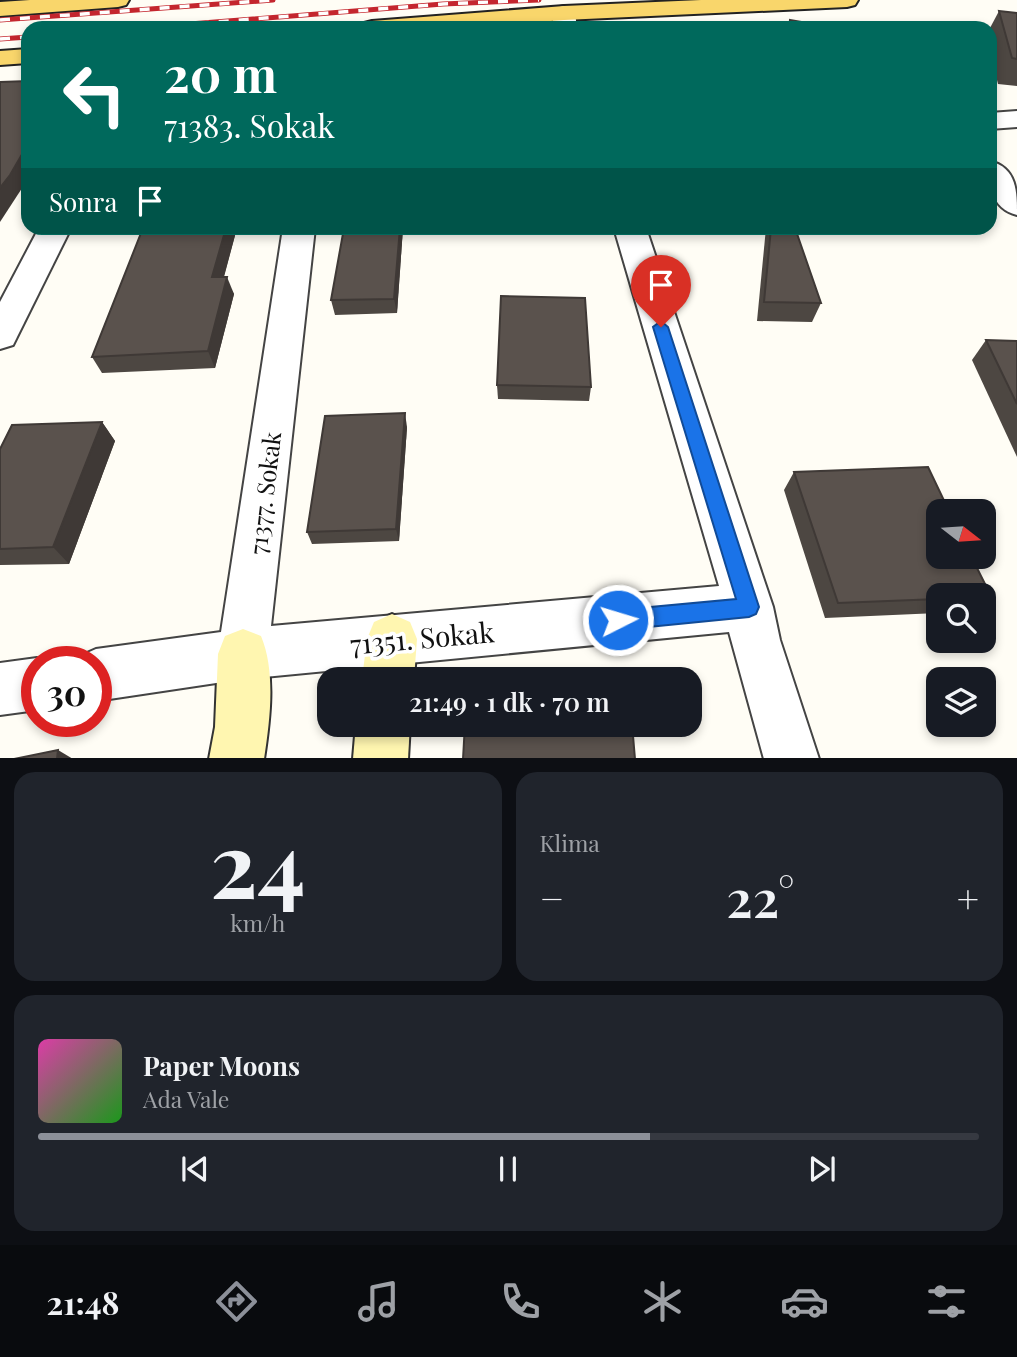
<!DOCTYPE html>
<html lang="tr">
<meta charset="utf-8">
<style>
:root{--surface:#171b24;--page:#20242c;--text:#f1f3f6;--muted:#9ea1a6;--line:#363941;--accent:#8c9099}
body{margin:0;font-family:"Playfair Display",serif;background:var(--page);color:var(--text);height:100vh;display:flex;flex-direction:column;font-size:26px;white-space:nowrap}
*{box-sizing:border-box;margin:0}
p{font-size:23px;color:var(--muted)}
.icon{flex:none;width:38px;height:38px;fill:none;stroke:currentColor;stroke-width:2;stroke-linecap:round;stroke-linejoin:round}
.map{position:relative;height:758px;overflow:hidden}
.side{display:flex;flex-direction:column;gap:14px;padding:14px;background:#0d0f14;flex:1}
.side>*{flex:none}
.guide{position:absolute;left:21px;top:21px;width:976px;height:214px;border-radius:21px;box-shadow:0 4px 10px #0003;background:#00695c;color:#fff;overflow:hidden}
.needle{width:46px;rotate:107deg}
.controls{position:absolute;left:926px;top:499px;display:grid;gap:14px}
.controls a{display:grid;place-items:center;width:70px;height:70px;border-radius:14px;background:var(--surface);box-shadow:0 4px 10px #0003;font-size:35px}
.speed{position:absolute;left:21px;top:646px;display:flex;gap:14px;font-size:35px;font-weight:700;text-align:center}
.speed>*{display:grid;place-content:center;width:91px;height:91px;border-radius:50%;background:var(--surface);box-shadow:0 4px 10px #0003;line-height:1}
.speed .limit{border:10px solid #d22;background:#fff;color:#111}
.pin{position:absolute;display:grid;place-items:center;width:60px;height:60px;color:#fff;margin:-72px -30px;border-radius:50% 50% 50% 0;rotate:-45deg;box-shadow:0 0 7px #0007}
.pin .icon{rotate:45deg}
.me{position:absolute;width:77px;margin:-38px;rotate:85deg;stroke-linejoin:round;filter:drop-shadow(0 0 5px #0008)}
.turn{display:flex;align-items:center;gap:24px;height:147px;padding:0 28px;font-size:32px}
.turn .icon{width:91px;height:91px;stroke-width:2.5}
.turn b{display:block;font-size:49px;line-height:60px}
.then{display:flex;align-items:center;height:66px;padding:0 28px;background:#0003;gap:14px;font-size:26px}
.big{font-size:52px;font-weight:600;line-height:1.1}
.side .tile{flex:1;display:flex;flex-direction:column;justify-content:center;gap:10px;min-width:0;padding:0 24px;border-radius:21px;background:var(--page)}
.side .dial{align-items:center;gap:0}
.dial b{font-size:91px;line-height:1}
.song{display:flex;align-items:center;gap:21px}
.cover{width:84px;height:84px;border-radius:10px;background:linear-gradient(135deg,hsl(320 70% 55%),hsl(120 70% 35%))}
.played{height:7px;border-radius:4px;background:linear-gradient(90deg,var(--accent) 65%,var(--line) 65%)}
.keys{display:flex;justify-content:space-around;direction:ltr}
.heat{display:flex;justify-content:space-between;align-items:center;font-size:38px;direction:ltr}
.side .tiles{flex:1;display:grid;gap:14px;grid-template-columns:1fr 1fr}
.tile:last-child{grid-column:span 2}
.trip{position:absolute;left:317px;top:667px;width:385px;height:70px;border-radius:21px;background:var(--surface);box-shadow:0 4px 10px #0003;font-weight:600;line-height:70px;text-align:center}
.menu{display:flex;height:112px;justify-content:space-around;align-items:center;background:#090b0e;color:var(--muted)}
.menu .icon{width:49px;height:49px}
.menu .current{color:var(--accent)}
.menu b{font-size:32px;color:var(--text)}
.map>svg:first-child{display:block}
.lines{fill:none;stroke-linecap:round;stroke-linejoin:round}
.street-casing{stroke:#444;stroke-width:4}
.secondary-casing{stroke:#333;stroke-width:4}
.primary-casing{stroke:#222;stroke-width:4}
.street{fill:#fff;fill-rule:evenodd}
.secondary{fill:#fff6b0;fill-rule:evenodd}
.primary{fill:#f9d66b;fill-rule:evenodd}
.rail-casing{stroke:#c4262e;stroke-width:5}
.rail{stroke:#fff;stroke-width:3.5;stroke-dasharray:10;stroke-linecap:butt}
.wall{fill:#4d4742}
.shaded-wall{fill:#3f3936}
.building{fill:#5a524d;stroke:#3f3936;stroke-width:2}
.route{fill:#1a73e8;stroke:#114b97;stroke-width:2}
.labels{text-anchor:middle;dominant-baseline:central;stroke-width:7;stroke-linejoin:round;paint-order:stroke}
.street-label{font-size:24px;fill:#111;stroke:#fff}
.near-street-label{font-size:28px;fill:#111;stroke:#fff}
</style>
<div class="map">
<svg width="1017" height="759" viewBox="0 0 1017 759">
<rect width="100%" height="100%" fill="#fffdf5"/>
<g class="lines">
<defs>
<g id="street">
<path d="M564 6 572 8 575 13 577 28H553V13L556 8Z"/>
<path d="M1017 111V127L990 129V113Z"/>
<path d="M990 161C1017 168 1017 192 1017 215 990 208 990 185 990 161Z"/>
<path d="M39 228H71L13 345 0 349V302Z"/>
<path d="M283 228H315L271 626 719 586 614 228H646L773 607 780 640 819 759H764L729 632 243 679 96 701V662H76L78 657 96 649 221 632Z"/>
<path d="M37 658 45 662H37V710L0 715V663Z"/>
</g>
<g id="secondary">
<path d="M392 614 410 622 417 639 414 679H362L367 639 374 622Z"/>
<path d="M243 629 261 636C276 672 270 720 264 759H209L215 727 218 654 225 636Z"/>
<path d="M356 724H410L408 759H353Z"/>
</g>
<g id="primary">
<path d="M30 0H129L126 5 118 7 0 16V2Z"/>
<path d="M701 0H858L855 5 847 7 564 20 460 28H360L364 23 372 21 564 6Z"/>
<path d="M28 49V63L0 65V51Z"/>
</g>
</defs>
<use href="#street" class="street-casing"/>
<use href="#secondary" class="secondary-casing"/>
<use href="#primary" class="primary-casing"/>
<use href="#street" class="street"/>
<use href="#secondary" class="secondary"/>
<use href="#primary" class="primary"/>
<defs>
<g id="rail">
<path d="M0 20 273 0"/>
<path d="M139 28 443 4 539 0"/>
<path d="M0 39 28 37"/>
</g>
</defs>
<use href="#rail" class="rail-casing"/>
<use href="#rail" class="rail"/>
</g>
<g class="wall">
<path d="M999 11 1017 13V86L998 84 990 51V28Z"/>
<path d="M140 228H237L224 277 234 294 215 368 102 373 92 357 142 230Z"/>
<path d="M403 228 397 313 335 315 331 300Z"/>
<path d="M500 228H558V232L501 234Z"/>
<path d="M766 228H795L821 303 812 322 757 321Z"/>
<path d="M986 340 1017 341V457L972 360Z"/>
<path d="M497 385 591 387 589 401 498 399Z"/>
<path d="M102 422 115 441 69 564 0 565V449Z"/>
<path d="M407 427 399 541 312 544 307 532Z"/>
<path d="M794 472 991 596 984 602V595H938V613L825 618 784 490Z"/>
</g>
<g class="shaded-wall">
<path d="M28 144V179L0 222V188Z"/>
<path d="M226 228H237L219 294 212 277Z"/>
<path d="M400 228H403L397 313 394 299Z"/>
<path d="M227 277 234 294 215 368 208 351Z"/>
<path d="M405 413 407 427 399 541 396 529Z"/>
<path d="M102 422 115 441 69 564 53 547Z"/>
<path d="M58 750 73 759H57Z"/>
</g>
<g class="building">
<path d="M999 11 1017 13V59L1012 58Z"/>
<path d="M790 20 836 28H789Z"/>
<path d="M644 26 659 28H644Z"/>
<path d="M28 81V144L10 175 0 188V82Z"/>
<path d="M143 228H226L212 277H227L208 351 92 357Z"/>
<path d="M344 228H400L394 299 331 300Z"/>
<path d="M771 228H795L821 303 764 302Z"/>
<path d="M501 296 585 298 591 387 497 385Z"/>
<path d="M986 340 1017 341V404Z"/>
<path d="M405 413 396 529 307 532 325 416Z"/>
<path d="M102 422 53 547 0 549V449L12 425Z"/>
<path d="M928 467 949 511H938V556H971L991 596 984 597V595H938V599L838 603 794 472Z"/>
<path d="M465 724H632L635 759H463Z"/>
<path d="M58 750 57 759H14Z"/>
</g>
<path class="route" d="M661 321 668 327 759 607 756 614 749 617 618 630 611 627 608 620 611 613 618 610 736 599 653 327Z"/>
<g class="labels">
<g class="street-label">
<text transform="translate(264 493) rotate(-83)">71377. Sokak</text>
</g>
<g class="near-street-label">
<text transform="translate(422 637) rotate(-5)">71351. Sokak</text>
</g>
</g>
</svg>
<div class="controls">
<a><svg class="needle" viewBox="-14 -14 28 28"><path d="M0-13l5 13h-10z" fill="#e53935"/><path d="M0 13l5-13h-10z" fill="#9ea1a6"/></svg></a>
<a><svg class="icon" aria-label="search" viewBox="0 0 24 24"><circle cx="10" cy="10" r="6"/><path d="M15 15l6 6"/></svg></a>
<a><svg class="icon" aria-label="layers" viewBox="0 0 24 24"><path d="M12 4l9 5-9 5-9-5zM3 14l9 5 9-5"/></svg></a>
</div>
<div class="speed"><div class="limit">30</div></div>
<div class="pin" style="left:661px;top:327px;background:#d93025"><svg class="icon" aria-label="arrive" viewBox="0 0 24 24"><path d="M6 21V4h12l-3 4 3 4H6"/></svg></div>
<svg class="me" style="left:618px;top:620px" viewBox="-20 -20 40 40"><circle r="17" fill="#1a73e8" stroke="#fff" stroke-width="3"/><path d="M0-11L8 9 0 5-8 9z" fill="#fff"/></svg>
<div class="trip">21:49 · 1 dk · 70 m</div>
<div class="guide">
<div class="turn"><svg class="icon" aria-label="left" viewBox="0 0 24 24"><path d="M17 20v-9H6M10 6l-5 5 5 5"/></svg><div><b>20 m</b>71383. Sokak</div></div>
<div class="then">Sonra<svg class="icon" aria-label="arrive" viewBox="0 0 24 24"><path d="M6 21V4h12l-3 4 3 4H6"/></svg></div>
</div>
</div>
<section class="side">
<div class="tiles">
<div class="tile dial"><b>24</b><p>km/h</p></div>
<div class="tile"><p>Klima</p>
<div class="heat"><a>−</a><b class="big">22°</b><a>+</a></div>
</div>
<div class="tile">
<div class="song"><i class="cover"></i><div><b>Paper Moons</b><p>Ada Vale</p></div></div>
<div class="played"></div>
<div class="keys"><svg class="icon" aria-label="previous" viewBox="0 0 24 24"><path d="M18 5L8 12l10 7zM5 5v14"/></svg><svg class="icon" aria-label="pause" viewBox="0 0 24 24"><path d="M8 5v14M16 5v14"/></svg><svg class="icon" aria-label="next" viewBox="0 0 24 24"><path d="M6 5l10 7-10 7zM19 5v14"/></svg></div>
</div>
</div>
</section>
<nav class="menu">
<b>21:48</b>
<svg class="icon current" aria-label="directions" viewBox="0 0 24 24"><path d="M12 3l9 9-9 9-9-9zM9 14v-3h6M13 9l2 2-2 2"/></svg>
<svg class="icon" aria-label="music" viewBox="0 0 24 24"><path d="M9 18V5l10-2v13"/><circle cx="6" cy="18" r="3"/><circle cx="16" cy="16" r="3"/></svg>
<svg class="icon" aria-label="phone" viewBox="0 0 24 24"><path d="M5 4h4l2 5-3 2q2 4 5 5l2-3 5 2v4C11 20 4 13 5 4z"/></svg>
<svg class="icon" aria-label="climate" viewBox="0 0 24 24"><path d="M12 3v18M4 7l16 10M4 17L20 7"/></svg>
<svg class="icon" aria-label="car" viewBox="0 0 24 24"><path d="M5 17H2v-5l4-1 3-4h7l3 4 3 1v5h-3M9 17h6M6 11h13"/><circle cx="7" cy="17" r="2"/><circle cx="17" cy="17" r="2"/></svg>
<svg class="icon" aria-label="filters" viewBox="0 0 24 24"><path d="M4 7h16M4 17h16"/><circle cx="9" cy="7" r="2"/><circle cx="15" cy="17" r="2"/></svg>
</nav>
